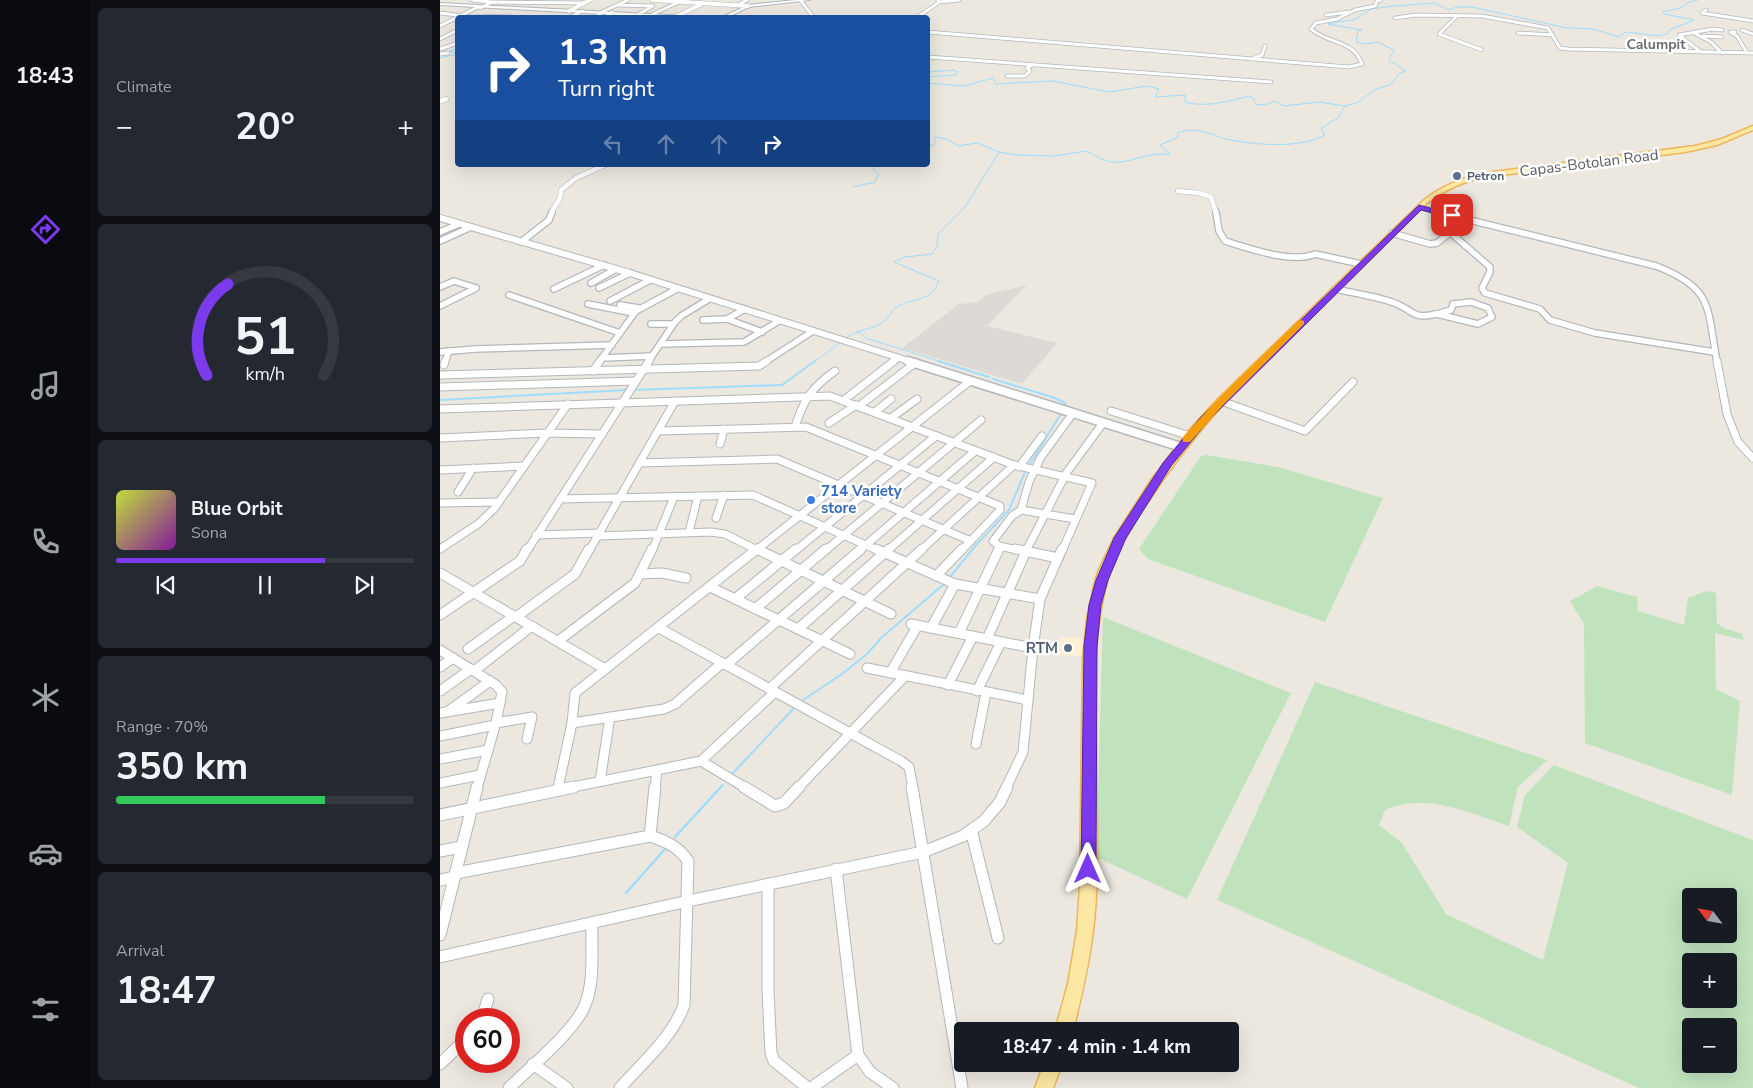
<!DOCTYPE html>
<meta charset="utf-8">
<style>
:root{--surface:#171b24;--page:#242831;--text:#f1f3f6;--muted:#9ea1a6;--line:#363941;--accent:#7c3aed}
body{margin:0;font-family:"Nunito Sans",sans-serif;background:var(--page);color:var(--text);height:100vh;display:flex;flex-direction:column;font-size:19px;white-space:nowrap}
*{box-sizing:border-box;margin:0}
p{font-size:16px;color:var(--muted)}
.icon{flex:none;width:28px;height:28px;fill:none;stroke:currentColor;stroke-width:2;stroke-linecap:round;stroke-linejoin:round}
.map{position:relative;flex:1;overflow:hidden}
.panel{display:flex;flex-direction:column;gap:8px;padding:8px;background:#0d0f14;width:350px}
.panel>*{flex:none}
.banner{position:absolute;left:15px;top:15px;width:475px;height:152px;border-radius:5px;box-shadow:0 5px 20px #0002;background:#1a4fa0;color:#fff;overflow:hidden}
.needle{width:32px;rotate:301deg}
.controls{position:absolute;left:1242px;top:888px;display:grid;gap:10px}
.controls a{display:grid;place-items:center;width:55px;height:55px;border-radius:5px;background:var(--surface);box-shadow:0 5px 20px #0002;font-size:25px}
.speed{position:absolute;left:15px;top:1008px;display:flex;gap:10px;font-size:25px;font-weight:700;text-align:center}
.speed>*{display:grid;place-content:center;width:65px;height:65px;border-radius:50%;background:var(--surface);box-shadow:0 5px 20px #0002;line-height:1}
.speed .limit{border:8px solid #d22;background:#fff;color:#111}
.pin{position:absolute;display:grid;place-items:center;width:42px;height:42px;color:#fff;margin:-21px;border-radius:10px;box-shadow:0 2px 8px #0006}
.me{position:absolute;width:55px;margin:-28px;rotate:0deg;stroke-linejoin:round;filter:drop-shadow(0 0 4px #0008)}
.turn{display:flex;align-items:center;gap:18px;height:105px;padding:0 20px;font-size:22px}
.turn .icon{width:65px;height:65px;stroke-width:2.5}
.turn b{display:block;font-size:35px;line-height:42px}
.lanes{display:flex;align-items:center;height:48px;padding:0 20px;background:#0003;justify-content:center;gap:25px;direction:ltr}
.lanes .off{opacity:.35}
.big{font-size:38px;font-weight:700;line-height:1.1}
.panel .tile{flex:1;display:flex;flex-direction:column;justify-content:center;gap:8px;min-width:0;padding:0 18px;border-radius:8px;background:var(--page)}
.panel .dial{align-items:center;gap:0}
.dial svg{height:130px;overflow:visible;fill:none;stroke:var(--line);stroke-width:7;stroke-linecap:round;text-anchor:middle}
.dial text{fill:var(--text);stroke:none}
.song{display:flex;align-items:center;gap:15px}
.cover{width:60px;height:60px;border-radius:8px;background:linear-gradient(135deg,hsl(70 70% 55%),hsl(290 70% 35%))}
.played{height:5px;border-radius:2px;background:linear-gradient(90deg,var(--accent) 70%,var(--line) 70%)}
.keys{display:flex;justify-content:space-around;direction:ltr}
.heat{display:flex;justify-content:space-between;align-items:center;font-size:28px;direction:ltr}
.charge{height:8px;border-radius:4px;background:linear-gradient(90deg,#34c759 70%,var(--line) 0)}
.trip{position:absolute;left:514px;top:1022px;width:285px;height:50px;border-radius:5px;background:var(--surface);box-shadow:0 5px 20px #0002;font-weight:700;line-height:50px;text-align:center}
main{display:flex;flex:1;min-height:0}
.tabs{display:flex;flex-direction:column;width:90px;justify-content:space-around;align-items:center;background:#090b0e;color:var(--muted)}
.tabs .icon{width:35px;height:35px}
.tabs .selected{color:var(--accent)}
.tabs b{font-size:22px;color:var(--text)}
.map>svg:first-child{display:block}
.commercial{fill:#fdf0d4}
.industrial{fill:#dddad5}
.green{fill:#c0e3bd;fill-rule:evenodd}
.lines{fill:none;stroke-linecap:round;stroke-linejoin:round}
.stream-far2{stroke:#9fdcfd;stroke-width:1}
.stream-far1{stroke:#9fdcfd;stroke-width:2}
.stream{stroke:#9fdcfd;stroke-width:2.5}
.minor-far5-casing{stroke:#b3b7bb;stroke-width:4.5}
.minor-far4-casing{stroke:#b3b7bb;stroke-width:5.5}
.minor-far3-casing{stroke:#b3b7bb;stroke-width:8}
.minor-far2-casing{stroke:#b3b7bb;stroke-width:9}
.minor-far1-casing{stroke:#b3b7bb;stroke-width:11}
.minor-casing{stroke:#b3b7bb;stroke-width:13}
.tertiary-far2-casing{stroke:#b3b7bb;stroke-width:5}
.tertiary-far1-casing{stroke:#b3b7bb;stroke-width:8}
.tertiary-casing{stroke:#b3b7bb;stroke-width:11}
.secondary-casing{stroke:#b2b6bb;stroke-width:2}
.primary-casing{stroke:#edb658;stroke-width:3}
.minor-far5{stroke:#fff;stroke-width:3}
.minor-far4{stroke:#fff;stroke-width:4.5}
.minor-far3{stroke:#fff;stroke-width:5.5}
.minor-far2{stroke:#fff;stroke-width:7}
.minor-far1{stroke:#fff;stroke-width:9}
.minor{stroke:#fff;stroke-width:11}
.tertiary-far2{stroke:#fff;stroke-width:4}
.tertiary-far1{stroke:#fff;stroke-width:6}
.tertiary{stroke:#fff;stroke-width:8}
.secondary{fill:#fff;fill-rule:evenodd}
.primary{fill:#fde7a4;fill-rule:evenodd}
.route{fill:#7c3aed;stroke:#51269a}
.slow{fill:#f59e0b}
.service-dot{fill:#5c6f8a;stroke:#fff;stroke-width:2}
.shop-dot{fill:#3f7fe0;stroke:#fff;stroke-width:2}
.labels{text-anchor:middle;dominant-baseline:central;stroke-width:5;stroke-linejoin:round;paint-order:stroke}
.far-service-label{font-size:12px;font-weight:bold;fill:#4e5e75;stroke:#fff;text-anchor:start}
.far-neighbourhood-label{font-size:14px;font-weight:bold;fill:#6a6f73;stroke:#fff}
.street-label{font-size:15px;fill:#595d61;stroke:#fff}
.shop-label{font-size:15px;font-weight:bold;fill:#366cbe;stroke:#fff;text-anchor:start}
.service-label{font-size:15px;font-weight:bold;fill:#4e5e75;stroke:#fff;text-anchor:end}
</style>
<main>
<nav class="tabs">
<b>18:43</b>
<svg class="icon selected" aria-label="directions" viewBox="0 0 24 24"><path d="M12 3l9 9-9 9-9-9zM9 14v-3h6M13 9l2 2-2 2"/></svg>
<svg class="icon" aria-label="music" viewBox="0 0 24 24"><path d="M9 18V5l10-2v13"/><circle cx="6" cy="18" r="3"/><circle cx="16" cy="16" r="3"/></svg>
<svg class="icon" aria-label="phone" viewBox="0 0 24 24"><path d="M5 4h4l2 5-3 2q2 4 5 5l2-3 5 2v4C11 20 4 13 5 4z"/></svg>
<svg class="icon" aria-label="climate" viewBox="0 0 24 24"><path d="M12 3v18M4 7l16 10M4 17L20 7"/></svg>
<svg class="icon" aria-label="car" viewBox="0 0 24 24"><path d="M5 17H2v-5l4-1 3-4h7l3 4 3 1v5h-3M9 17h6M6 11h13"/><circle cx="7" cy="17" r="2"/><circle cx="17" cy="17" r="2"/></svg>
<svg class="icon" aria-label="filters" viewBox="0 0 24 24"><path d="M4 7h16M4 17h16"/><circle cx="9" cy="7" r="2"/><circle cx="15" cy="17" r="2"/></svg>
</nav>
<section class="panel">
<div class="tile"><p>Climate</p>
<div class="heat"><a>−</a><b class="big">20°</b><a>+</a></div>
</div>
<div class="tile dial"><svg viewBox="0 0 100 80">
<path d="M14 69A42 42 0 1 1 86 69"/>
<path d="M14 69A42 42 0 0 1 27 13" stroke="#7c3aed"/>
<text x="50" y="56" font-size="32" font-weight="700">51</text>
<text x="50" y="72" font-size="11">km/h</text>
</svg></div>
<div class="tile">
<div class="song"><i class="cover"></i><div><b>Blue Orbit</b><p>Sona</p></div></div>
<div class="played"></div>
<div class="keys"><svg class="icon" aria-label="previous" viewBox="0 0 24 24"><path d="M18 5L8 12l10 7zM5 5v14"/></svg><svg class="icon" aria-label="pause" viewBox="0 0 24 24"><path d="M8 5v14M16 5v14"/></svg><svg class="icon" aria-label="next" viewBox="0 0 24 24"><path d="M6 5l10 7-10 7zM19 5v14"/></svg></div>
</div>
<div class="tile"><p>Range · 70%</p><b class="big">350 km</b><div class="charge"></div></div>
<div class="tile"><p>Arrival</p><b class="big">18:47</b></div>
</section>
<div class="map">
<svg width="1313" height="1088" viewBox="0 0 1313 1088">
<rect width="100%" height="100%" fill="#ece8e0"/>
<path class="commercial" d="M621 637 646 638 644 656 619 655Z"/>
<path class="industrial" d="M587 285 547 326 617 343 582 384 462 348 519 304 538 302 545 295Z"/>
<g class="green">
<path d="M767 455 838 467 943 498 885 622 708 559 699 549 761 456Z"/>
<path d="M1157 586 1197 597 1198 611 1244 625 1248 598 1266 591 1276 593 1277 623 1284 628 1302 634 1304 640 1275 633 1276 689 1300 701 1292 795 1145 743 1144 624 1130 601Z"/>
<path d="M663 617 851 693 747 899 656 857Z"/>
<path d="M875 682 1107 760 1078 787 1069 826C1030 813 986 792 945 810L939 825 962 843 1006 914 1103 960 1128 863 1077 827 1085 795 1114 765 1313 840V1088H1199L777 900ZM1251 896H1289V934H1251ZM1251 961H1289V999H1251ZM1251 1026H1289V1064H1251Z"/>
</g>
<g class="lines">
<g class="stream-far2">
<path d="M18 48 10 51 18 54"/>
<path d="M0 58 18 54"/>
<path d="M488 72 514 70 518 72 516 75 488 77"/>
<path d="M488 83 524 86 553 78 556 84 613 81 669 92 707 86 719 89 715 97 745 95V102C767 108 788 101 810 96L814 99 816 105 828 104 834 101 844 106 879 102 905 106 917 103 936 89 950 85 960 73 966 71 949 60 954 50 937 42 925 44 916 42 918 30H922L888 24 916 19 931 9 954 6 995 3 1008 10 1017 7H1032L1127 28 1153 29 1179 37 1186 32 1220 36 1228 33 1229 30 1254 20 1224 14 1223 12 1240 8 1249 2 1258 0"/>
<path d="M488 146 494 145 496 137 507 139 518 146 537 143 559 152 577 155 614 156 647 151C672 167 679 163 706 156 714 154 722 154 730 154L720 145 738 137V133C755 126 770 134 786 139 814 145 860 149 885 135L881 128 898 118 905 106"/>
<path d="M453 165H459"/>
<path d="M413 187 435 182 439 174 434 170 433 165"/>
<path d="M417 331 426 338 502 362"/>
<path d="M406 338C418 329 431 330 442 323 449 319 451 310 458 306 475 298 492 301 499 281L454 262 465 257 492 254 497 247 498 234 525 207 559 152"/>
<path d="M374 362 400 343"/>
</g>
<g class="stream-far1">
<path d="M498 361 549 377"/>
<path d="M553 379 615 398 625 403 626 407"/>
<path d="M192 390 342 385 375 361"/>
<path d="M0 400 187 390"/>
<path d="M588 467 622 412"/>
<path d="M510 577 536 545 569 510 585 472"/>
<path d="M363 700 402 674 427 654 441 638 504 584"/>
<path d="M293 773 354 708"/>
<path d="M280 788 283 785"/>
</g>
<g class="stream">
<path d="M235 837 281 787"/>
<path d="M186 893 225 849"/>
</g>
<defs>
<g id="minor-far5">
<path d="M32 0 51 2"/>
<path d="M361 1 374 18"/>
<path d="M499 2 519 0"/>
<path d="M178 5 213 6 199 14"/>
<path d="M298 5 307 0"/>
<path d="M40 8 52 2 143 3"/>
<path d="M1266 10 1262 13 1313 21"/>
<path d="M162 12 188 0"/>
<path d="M0 13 32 17 70 16 75 18"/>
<path d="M213 14 239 2"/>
<path d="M886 15 910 12"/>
<path d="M1016 17 999 34 1042 50"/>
<path d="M128 18 143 11"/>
<path d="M154 18 163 12"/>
<path d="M165 18 172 12"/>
<path d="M476 18 498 3V0"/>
<path d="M955 18 976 15 1042 16 1108 28 1120 48 1128 49 1313 53"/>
<path d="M0 26 38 7"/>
<path d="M1302 30 1313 34"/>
<path d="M488 32 909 67 922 64C914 40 888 44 871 29L876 23 897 19 915 10 935 6 937 1 941 0"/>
<path d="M1295 32H1290L1297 36 1307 53"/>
<path d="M1078 33 1113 35"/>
<path d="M1254 33 1271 42 1282 53"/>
<path d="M1263 36 1282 37"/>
<path d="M0 39 18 30"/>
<path d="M0 49 18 43"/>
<path d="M1261 52 1239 35 1273 29 1282 30"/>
<path d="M0 54 8 53"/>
<path d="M488 57 831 82"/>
<path d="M812 59 822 55 825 46"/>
<path d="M567 76H585L590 71 587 68 592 65"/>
</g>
<g id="minor-far4">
<path d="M0 101 6 99"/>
<path d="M738 191 759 193 771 197 776 213"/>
<path d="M979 207 1002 213"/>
<path d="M111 213 120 198 121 190 136 178 165 165"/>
</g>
<g id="minor-far3">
<path d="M776 212 779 231 785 241C808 248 852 264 875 254L921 264"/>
<path d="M997 212 1216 266C1274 288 1267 308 1277 362"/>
<path d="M1013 217 1019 223 1012 231V234L1050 267V272L1042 288 1045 293 1100 309 1110 320 1155 333 1274 352"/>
<path d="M0 232 19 224"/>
<path d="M952 233 990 244 997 243 1012 231"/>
<path d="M0 241 31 227"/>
<path d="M81 242 109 220 112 212"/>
<path d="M151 283 176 269"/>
<path d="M0 287 14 281 36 288"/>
<path d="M159 288 190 273"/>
<path d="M114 289 164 265"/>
<path d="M895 289C913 293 941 297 957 304 977 313 972 319 997 314"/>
<path d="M69 295 180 333"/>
<path d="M170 301 210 280"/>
<path d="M1031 302 1048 308 1052 317 1038 324 997 314 1011 310 1013 304Z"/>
<path d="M148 304 194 313"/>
<path d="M180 305 199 308"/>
<path d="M0 306 36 288"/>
<path d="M995 314H997"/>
<path d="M287 319 322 332"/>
<path d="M263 320 287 319 305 309"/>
<path d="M211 324H233"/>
<path d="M220 344 304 342 339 321"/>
<path d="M0 352 35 349 172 345"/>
<path d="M162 358 212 356"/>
<path d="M5 362 9 351"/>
<path d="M159 362 196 311 237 289"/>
<path d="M208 362 235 322 241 316 269 299"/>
<path d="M325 362 373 331"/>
<path d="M453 362 458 358"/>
</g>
<g id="minor-far2">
<path d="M1277 361 1287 414 1298 442 1313 458"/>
<path d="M4 365 5 361"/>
<path d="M153 371 160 361"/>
<path d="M0 375 319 366 327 361"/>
<path d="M0 387 195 381"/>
<path d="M404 400 454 361"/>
<path d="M781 401 865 431 913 382"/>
<path d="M419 406 475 363"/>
<path d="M0 409 390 396 574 465 652 483 622 551"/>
<path d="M671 411 750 436"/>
<path d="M435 412 451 399"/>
<path d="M451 418 477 399"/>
<path d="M389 423 416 405"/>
<path d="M355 427C364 399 371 388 395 371"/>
<path d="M218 431 366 427 560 506V510L521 551"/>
<path d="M0 438 107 433 161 434"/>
<path d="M280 444 284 429"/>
<path d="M200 463 337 459 531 541"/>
<path d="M579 467 602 436"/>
<path d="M0 470 84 466"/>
<path d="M18 492 33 468"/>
<path d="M120 499 313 495 439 551"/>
<path d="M0 503 59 502"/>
<path d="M581 510 635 519"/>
<path d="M276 518 284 495"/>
<path d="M249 532 258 496"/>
<path d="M96 535 160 533"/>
<path d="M159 536 271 532 285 534 319 551"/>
<path d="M559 546 582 551"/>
<path d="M0 549 38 524 54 509 128 404"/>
<path d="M87 551 209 361"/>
<path d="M149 551 235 401"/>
<path d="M212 551 234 497"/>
<path d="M315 551 530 381"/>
<path d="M355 551 496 436"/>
<path d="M385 551 541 420"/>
<path d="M419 551 535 451"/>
<path d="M447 551 554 457"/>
<path d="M480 551 574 465"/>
<path d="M558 551 559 546 553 541 572 516 581 510 589 482 601 457 633 413"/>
<path d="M586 551 627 472 663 423"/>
</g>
<g id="minor-far1">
<path d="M317 549 451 614"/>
<path d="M436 549 515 584 600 599"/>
<path d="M575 549 618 558"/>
<path d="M0 573 165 669"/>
<path d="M200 574 222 573 246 578"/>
<path d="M496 576 522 549"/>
<path d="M270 587 410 654"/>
<path d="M295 599 356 549"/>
<path d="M315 609 386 549"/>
<path d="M0 615 80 561 87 549"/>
<path d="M76 617 135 574 149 549"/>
<path d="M471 624 593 648"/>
<path d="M219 628 461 761 469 767 473 788"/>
<path d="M491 628 515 584"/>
<path d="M358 629 449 549"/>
<path d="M519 633 559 549"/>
<path d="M547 639 587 549"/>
<path d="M118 641 195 583 212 549"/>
<path d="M28 649 74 616"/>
<path d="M0 650 56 685 62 692 56 723 37 788"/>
<path d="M286 665 421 549"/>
<path d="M0 667 13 658"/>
<path d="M427 668 588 700"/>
<path d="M34 671 92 626"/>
<path d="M450 673 478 625"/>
<path d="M508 685 533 636"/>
<path d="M329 689 482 549"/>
<path d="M0 691 31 669"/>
<path d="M537 691 561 642"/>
<path d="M10 710 50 681"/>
<path d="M0 713 60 703"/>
<path d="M56 723 92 717 87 739"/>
<path d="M132 723 224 709 235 704 282 663"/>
<path d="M0 736 55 725"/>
<path d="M536 744 546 693"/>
<path d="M0 759 48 750"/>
<path d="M160 781 170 717"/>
<path d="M0 783 40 775"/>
<path d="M118 788 132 723 135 693 317 549"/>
<path d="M128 788 261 761"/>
<path d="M215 788 217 770"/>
<path d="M306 788 261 761 335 692"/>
<path d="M358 788 465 676"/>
<path d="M566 788 583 752 593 648 600 599 622 549"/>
</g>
<g id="minor">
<path d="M304 787 335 806 344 803 359 787"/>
<path d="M472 787 522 1088"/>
<path d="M118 790 119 787"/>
<path d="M0 815 134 787"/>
<path d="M531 830 558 938"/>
<path d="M210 836 215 787"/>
<path d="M0 851 21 847"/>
<path d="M396 869 418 1055 430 1072 453 1088"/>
<path d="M16 873 210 836C226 841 239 847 248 861L244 1005C232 1038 203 1062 180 1088"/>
<path d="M0 880 15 877"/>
<path d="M328 884V991L331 1053 334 1061 368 1088"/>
<path d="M0 935 37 787"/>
<path d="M0 957 248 901 483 852 523 836 544 821 560 802 567 787"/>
<path d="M42 1019 48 999"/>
<path d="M0 1064 26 1039"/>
<path d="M93 1064 127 1088"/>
<path d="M69 1088C90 1067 134 1032 145 1005 155 981 151 950 152 924"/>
<path d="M371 1088 418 1055"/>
</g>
<g id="tertiary-far2">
<path d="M212 0 308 6"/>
<path d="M129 11 150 0"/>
<path d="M237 16 260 5"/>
</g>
<path id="tertiary-far1" d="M0 218 190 273 472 362"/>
<path id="tertiary" d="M468 361 741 447"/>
<g id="secondary">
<path d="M356 0H370L309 7 286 18H280L308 5Z"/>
<path d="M0 3 265 17 267 18H232L0 5Z"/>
</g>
<g id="primary">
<path d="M1313 126V130L1277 145 1245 152 1045 177C1023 181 1005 190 987 203L784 403C752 439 724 476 698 517 687 535 675 554 669 574 651 633 655 697 656 758 656 815 660 874 653 931 649 965 641 998 633 1031H615L628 984 637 931 640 886 643 659 647 619 654 586 658 572 674 538 710 482 746 434 778 399 983 201C1001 186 1022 178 1045 173L1255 146 1282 139Z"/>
<path d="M604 1064H622L613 1088H595Z"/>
</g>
</defs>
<use href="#minor-far5" class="minor-far5-casing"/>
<use href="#minor-far4" class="minor-far4-casing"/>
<use href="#minor-far3" class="minor-far3-casing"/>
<use href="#minor-far2" class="minor-far2-casing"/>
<use href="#minor-far1" class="minor-far1-casing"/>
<use href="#minor" class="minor-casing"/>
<use href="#tertiary-far2" class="tertiary-far2-casing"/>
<use href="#tertiary-far1" class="tertiary-far1-casing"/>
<use href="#tertiary" class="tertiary-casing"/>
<use href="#secondary" class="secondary-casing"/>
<use href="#primary" class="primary-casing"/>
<use href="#minor-far5" class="minor-far5"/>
<use href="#minor-far4" class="minor-far4"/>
<use href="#minor-far3" class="minor-far3"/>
<use href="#minor-far2" class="minor-far2"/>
<use href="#minor-far1" class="minor-far1"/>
<use href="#minor" class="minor"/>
<use href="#tertiary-far2" class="tertiary-far2"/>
<use href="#tertiary-far1" class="tertiary-far1"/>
<use href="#tertiary" class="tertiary"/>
<use href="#secondary" class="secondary"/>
<use href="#primary" class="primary"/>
</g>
<path class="route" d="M979 205 1016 215 1012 218 981 210 768 421 731 466 686 538 668 580 661 605 657 646 656 869 654 874 648 876 643 874 641 869 644 646 649 605 656 580 674 538 723 463 761 417Z"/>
<path class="slow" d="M861 320 864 321V324L785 403 750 442H743V437L778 399 858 321Z"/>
<g class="service-dot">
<circle cx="1017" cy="176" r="5"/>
<circle cx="628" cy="648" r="5"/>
</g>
<circle class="shop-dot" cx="371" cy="500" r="5"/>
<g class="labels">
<g class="far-service-label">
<text x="1027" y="176">Petron</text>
</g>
<g class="far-neighbourhood-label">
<text x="1216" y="44">Calumpit</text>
</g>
<g class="street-label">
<text transform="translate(1149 163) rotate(-7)">Capas-Botolan Road</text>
</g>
<g class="shop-label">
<text x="381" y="491">714 Variety<tspan x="381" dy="17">store</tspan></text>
</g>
<g class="service-label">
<text x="618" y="648">RTM</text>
</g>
</g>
</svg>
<div class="controls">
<a><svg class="needle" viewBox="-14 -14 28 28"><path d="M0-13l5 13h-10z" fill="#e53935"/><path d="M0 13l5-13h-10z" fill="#9ea1a6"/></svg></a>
<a>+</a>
<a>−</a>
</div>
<div class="speed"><div class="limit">60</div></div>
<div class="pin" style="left:1012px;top:215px;background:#d93025"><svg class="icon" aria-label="arrive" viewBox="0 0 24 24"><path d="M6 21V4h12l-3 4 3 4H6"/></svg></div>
<svg class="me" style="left:648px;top:869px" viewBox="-20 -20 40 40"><path d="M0-17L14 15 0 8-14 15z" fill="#7c3aed" stroke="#fff" stroke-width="4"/></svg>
<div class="trip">18:47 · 4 min · 1.4 km</div>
<div class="banner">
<div class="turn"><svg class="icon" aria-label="right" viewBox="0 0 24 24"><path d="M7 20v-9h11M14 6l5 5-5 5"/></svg><div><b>1.3 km</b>Turn right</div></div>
<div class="lanes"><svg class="icon off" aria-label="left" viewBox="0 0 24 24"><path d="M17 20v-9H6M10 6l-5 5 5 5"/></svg><svg class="icon off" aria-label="ahead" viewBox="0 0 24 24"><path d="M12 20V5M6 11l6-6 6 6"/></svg><svg class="icon off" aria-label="ahead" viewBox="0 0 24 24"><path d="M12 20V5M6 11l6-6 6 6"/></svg><svg class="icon" aria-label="right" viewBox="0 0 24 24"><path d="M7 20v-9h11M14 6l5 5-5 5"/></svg></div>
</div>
</div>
</main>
